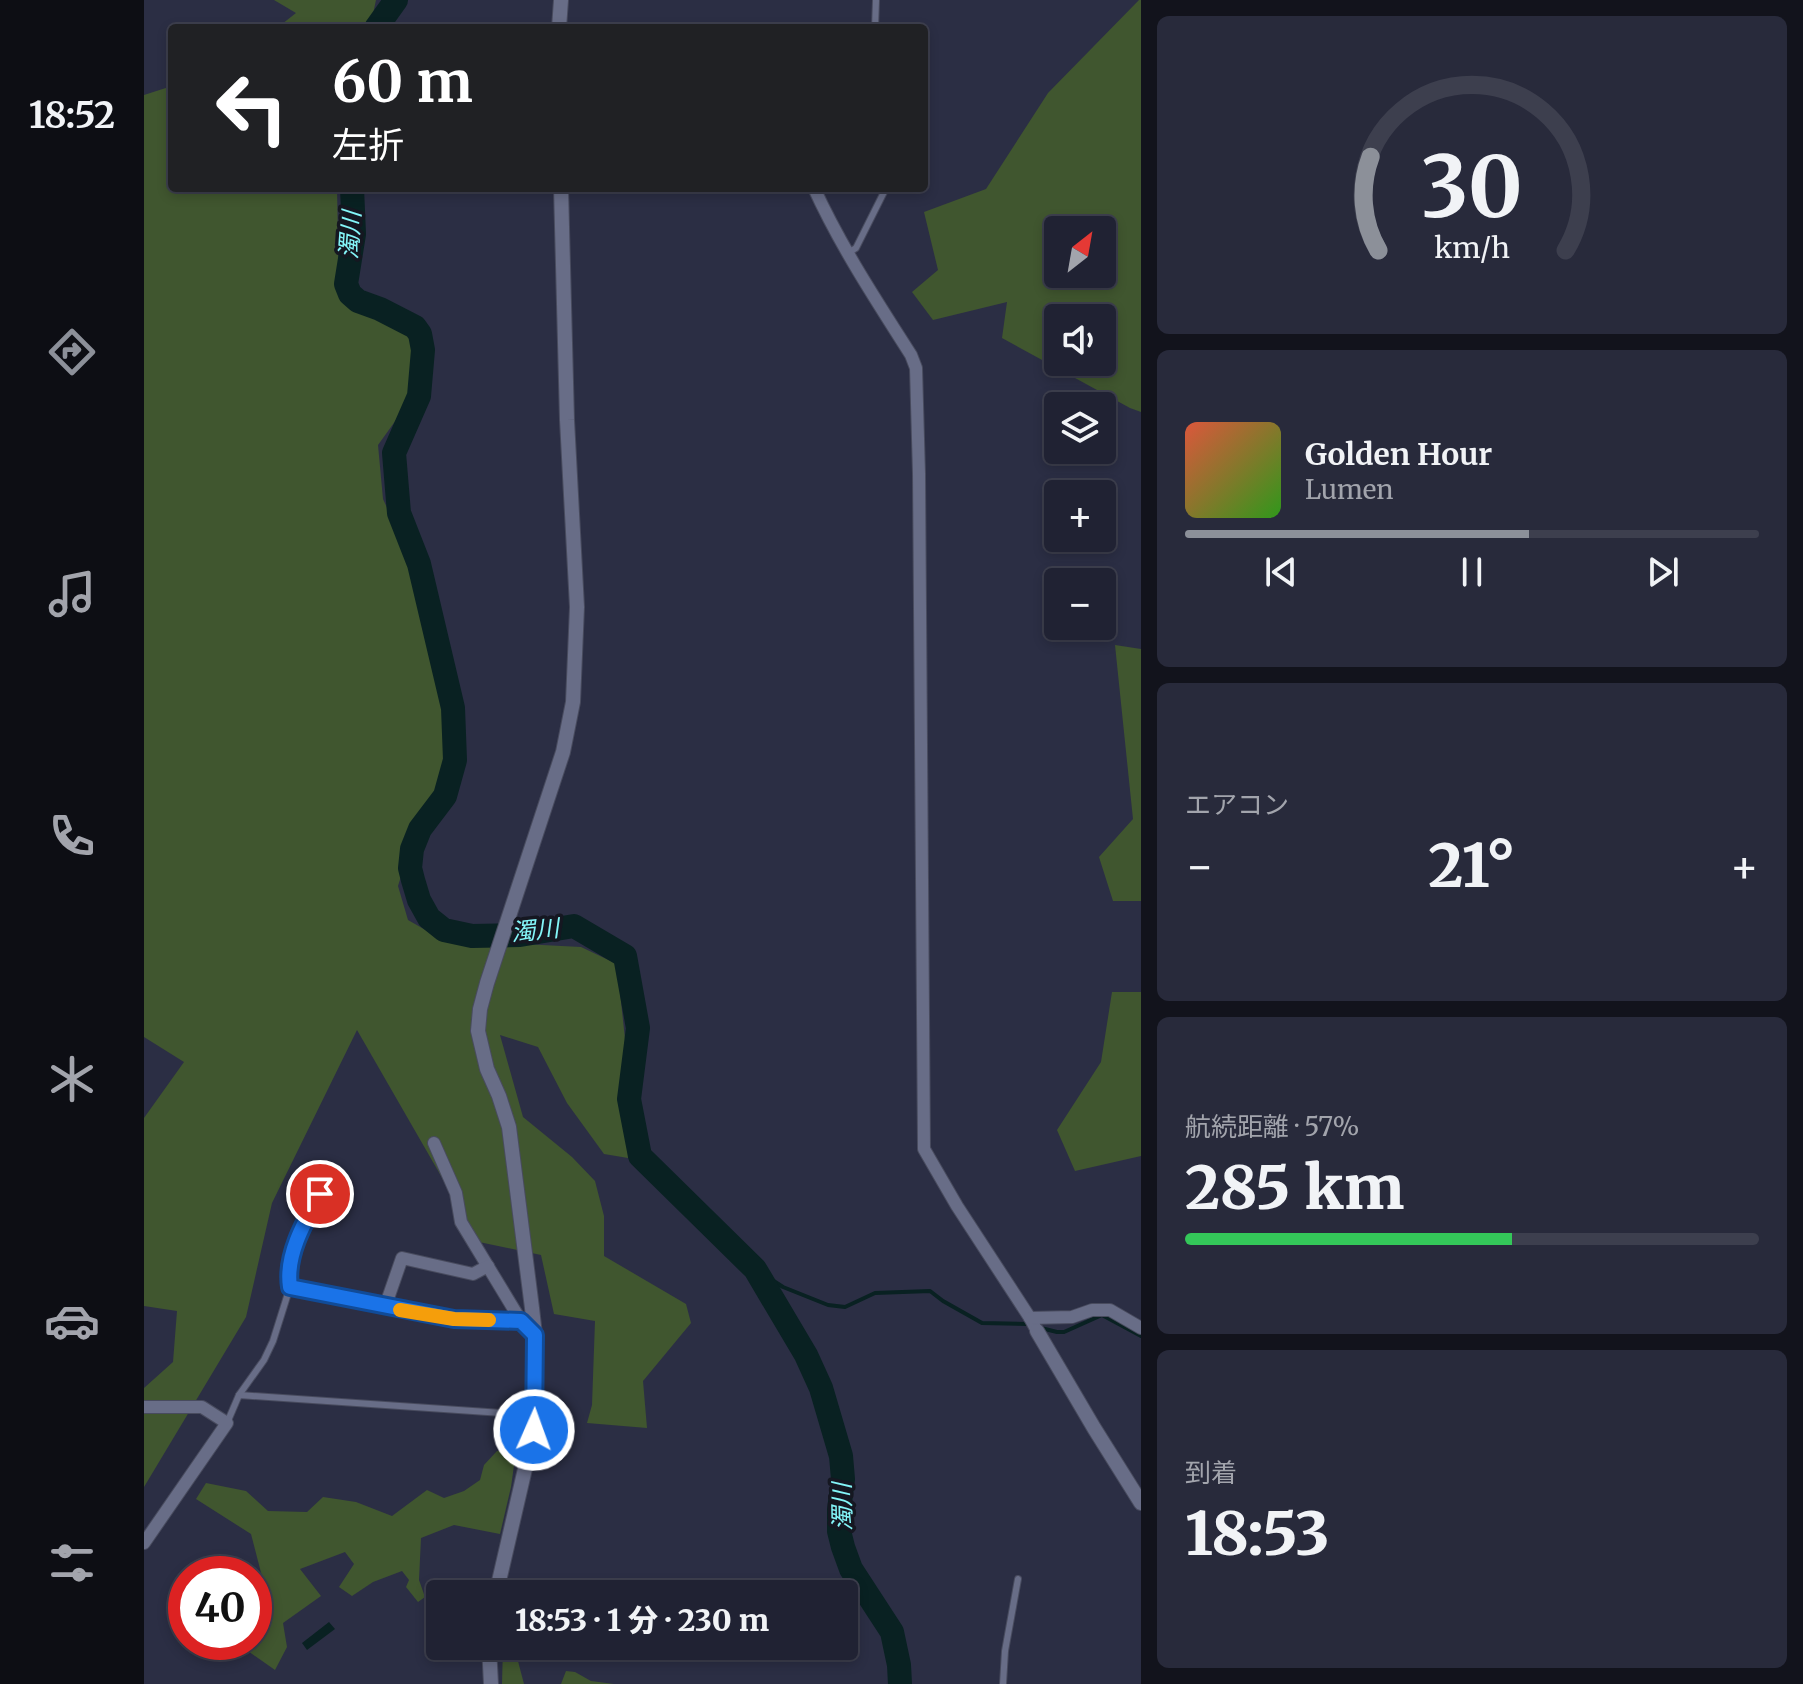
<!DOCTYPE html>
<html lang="ja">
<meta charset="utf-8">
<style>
:root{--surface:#202233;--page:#282a3b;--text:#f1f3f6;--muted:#a2a4ac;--line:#3d3f4e;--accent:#8c9099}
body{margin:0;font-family:Merriweather,"Noto Sans JP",serif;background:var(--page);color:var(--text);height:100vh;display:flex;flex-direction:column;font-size:30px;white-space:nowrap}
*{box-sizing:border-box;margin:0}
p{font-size:26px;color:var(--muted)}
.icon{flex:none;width:44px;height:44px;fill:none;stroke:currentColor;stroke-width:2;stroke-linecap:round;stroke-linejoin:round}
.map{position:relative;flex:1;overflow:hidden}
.details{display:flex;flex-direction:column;gap:16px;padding:16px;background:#12131c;width:662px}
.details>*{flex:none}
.hud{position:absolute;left:24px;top:24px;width:760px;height:168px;border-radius:8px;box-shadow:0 4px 12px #0003,0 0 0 2px var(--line);background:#202124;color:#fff;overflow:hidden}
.needle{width:52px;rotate:31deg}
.buttons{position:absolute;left:900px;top:216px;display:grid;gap:16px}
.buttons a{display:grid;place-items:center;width:72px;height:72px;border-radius:8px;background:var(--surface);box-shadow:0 4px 12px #0003,0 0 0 2px var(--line);font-size:40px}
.speed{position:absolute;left:24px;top:1556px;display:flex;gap:16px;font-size:40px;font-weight:700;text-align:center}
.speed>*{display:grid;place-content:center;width:104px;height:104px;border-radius:50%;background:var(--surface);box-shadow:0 4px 12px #0003,0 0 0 2px var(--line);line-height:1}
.speed .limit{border:12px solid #d22;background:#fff;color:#111}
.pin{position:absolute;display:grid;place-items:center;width:68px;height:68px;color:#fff;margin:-34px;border:4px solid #fff;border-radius:50%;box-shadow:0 2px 8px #0007}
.me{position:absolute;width:88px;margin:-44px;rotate:2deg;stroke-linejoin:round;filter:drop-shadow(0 0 6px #0008)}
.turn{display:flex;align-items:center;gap:28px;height:168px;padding:0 32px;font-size:36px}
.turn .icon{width:104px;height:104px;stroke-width:2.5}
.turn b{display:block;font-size:56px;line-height:68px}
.big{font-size:60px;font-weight:800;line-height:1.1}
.details .tile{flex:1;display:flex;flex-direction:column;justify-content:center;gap:12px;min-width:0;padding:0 28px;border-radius:12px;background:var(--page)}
.details .dial{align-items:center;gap:0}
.dial svg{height:208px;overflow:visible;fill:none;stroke:var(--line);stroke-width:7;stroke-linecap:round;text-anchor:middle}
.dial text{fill:var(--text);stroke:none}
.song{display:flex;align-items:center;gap:24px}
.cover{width:96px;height:96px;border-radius:12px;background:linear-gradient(135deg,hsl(10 70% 55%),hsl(110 70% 35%))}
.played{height:8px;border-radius:4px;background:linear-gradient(90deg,var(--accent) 60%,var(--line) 60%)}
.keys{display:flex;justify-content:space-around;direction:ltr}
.heat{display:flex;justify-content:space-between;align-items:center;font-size:44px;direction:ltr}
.charge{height:12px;border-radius:6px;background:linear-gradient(90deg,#34c759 57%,var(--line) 0)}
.trip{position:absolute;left:282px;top:1580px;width:432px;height:80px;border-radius:8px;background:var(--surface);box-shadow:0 4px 12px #0003,0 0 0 2px var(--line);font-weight:800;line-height:80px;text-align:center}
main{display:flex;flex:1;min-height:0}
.tabs{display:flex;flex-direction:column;width:144px;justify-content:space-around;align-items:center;background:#0d0e14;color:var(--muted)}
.tabs .icon{width:56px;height:56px}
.tabs .selected{color:var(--accent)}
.tabs b{font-size:36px;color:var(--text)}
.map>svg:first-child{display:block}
.green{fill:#40562f;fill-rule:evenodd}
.water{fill:#092122}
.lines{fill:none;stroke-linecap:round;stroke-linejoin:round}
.stream{stroke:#092122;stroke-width:4}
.river{stroke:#092122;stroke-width:24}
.service-casing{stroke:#484b5e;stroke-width:8}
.minor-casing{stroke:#484b5e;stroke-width:14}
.tertiary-casing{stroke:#484b5e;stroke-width:16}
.service{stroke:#686d87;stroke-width:6}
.minor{stroke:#686d87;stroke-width:12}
.tertiary{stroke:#686d87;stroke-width:14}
.route-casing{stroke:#114b97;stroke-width:20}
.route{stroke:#1a73e8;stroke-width:14}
.slow{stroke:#f59e0b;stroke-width:14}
.labels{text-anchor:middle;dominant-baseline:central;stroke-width:7;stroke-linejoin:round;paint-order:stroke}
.water-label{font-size:24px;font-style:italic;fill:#84f6f9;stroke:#151721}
</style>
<main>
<nav class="tabs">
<b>18:52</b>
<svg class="icon selected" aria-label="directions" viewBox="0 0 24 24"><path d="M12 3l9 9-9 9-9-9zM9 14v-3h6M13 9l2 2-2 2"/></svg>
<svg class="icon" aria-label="music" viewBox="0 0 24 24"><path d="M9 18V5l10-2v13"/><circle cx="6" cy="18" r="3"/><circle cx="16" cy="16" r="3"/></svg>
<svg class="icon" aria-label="phone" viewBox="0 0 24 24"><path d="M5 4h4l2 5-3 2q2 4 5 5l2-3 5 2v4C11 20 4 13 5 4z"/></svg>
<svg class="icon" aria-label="climate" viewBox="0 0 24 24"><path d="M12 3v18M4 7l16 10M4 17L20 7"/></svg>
<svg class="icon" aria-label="car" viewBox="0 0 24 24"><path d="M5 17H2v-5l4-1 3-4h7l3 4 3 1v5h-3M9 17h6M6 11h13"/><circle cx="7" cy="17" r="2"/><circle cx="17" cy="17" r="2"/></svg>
<svg class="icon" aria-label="filters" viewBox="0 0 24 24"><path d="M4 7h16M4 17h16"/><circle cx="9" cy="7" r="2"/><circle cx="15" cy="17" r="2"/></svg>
</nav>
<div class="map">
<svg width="997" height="1684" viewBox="0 0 997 1684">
<rect width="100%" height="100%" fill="#2b2e44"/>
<g class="green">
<path d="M130 0H232L226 28H133L152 13Z"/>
<path d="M995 0H997V412L986 408 858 338 863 302 789 320 768 292 794 270 780 212 842 189 904 93ZM958 230V274H914V230ZM958 318V362H914V318Z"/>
<path d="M28 86V188H193L195 292 213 310 242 319 265 331 272 338 275 353 270 395 234 445 239 499 269 565 306 708 307 759 298 794 273 824 254 886 264 920 299 940 437 947 473 964 481 1039 484 1158 460 1154 423 1103 394 1047 356 1035 379 1117 428 1157 451 1181 460 1216V1256L542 1304 547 1323 499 1381 503 1428 443 1423 448 1405 451 1321 410 1314 397 1255 335 1242 213 1030 128 1203 102 1317 0 1487V1388L29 1362 33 1311 0 1306V1118L40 1062 0 1037V95Z"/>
<path d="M971 645 997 649V901H969L955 857 989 819Z"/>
<path d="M968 992H997V1156L931 1171 913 1130 957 1062Z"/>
<path d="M353 1451H372L367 1487 356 1534 310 1525 277 1538 275 1580 281 1597 274 1602 262 1587 265 1580 258 1571 229 1582 208 1596 195 1587 210 1564 201 1552 156 1569 177 1596 139 1623 143 1647 131 1670 94 1644 95 1642H110V1614L122 1592 107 1534 52 1499 62 1483 102 1491 124 1511 163 1512 179 1497 212 1502 248 1516 283 1490 300 1498 320 1491 336 1480 340 1465Z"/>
<path d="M359 1646H370L380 1684H358Z"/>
<path d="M422 1671 431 1672 447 1681 470 1684H417Z"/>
</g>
<path class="water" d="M185 1622 191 1629 163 1650 158 1643Z"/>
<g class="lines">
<g class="stream">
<path d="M611 1269 639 1287 684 1305 701 1307 731 1293 786 1291 799 1301 838 1323 884 1324"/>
<path d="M897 1328 913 1332H920L958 1315 997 1336"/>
</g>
<g class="river">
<path d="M232 28 252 0"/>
<path d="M208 188 210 234 202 284 206 294 214 301 236 309 271 327 276 334 279 350 275 396 250 453 255 513 275 564 309 708 311 760 301 796 276 829 268 849 266 868 269 880 275 900 285 918 300 930 328 936 376 935 430 926 481 956 494 1028 485 1099 496 1156 611 1269 662 1355 677 1388 697 1456 699 1479 695 1510V1531L699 1547 707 1569 748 1632 755 1665 756 1684"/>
</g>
<defs>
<g id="service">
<path d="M731 28 732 0"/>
<path d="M704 253 712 248 742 188"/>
<path d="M310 1319 377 1321"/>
<path d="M95 1395 120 1360 129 1341 146 1287"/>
<path d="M83 1423 95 1395 358 1413 378 1417 388 1427"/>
<path d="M859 1684 861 1651 874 1579"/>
</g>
<g id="minor">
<path d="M670 188C697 247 732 300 767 355L772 368 775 474 780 1149 813 1206 886 1318 893 1331"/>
<path d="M290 1143 312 1193 317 1222 377 1321 391 1335"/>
<path d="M176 1194C161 1221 141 1255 146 1287L310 1319"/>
<path d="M241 1307 258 1258 329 1274 344 1266"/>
<path d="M886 1318 928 1317 948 1310H966L997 1328"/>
<path d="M0 1407H58L83 1423 0 1543"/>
</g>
<g id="tertiary">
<path d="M415 28 417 0"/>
<path d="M893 1331 950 1428 997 1503"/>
<path d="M352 1594 390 1430 392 1406 391 1335 388 1308 365 1127 355 1096 343 1069 334 1031 336 1009 343 983 419 752 429 702 433 607 423 420 417 188"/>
<path d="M345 1646 347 1684"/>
</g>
</defs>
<use href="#service" class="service-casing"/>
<use href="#minor" class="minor-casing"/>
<use href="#tertiary" class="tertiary-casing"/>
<use href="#service" class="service"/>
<use href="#minor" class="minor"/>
<use href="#tertiary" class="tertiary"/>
</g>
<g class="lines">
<defs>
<path id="route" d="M176 1194C161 1221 141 1255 146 1287L310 1319 377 1321 391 1335 390 1430"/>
</defs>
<use href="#route" class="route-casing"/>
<use href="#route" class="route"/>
<path class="slow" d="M256 1310 310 1319 345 1320"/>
</g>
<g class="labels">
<g class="water-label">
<text transform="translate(206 235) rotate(-86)">濁川</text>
<text transform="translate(391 930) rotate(-6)">濁川</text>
<text transform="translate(698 1507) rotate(-91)">濁川</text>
</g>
</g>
</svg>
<div class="buttons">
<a><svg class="needle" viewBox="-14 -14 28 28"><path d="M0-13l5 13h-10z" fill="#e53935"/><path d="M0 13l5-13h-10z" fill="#a2a4ac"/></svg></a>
<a><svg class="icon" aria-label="sound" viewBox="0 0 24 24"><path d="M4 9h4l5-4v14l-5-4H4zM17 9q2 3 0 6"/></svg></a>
<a><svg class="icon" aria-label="layers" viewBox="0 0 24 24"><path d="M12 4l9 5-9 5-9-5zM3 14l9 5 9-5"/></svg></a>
<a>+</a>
<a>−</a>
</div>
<div class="speed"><div class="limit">40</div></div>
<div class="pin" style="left:176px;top:1194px;background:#d93025"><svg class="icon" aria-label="arrive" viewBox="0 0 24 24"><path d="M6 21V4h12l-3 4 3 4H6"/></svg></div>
<svg class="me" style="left:390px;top:1430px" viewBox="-20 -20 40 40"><circle r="17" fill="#1a73e8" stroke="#fff" stroke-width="3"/><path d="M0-11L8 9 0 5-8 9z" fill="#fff"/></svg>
<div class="trip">18:53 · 1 分 · 230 m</div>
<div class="hud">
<div class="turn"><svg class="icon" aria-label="left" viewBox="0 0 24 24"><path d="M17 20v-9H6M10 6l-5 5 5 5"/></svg><div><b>60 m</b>左折</div></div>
</div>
</div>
<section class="details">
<div class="tile dial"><svg viewBox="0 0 100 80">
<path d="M14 69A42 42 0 1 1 86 69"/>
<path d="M14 69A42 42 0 0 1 11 33" stroke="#8c9099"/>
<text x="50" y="56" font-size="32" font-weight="700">30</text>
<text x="50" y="72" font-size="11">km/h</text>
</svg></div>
<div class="tile">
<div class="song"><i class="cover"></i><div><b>Golden Hour</b><p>Lumen</p></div></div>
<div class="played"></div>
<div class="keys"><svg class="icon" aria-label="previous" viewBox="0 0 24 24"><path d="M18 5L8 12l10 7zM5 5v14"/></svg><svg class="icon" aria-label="pause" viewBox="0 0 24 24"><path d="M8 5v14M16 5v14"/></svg><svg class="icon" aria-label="next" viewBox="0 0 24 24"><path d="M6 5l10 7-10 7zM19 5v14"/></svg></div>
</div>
<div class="tile"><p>エアコン</p>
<div class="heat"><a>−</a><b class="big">21°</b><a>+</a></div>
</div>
<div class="tile"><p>航続距離 · 57%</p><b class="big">285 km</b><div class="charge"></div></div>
<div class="tile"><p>到着</p><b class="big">18:53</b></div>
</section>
</main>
